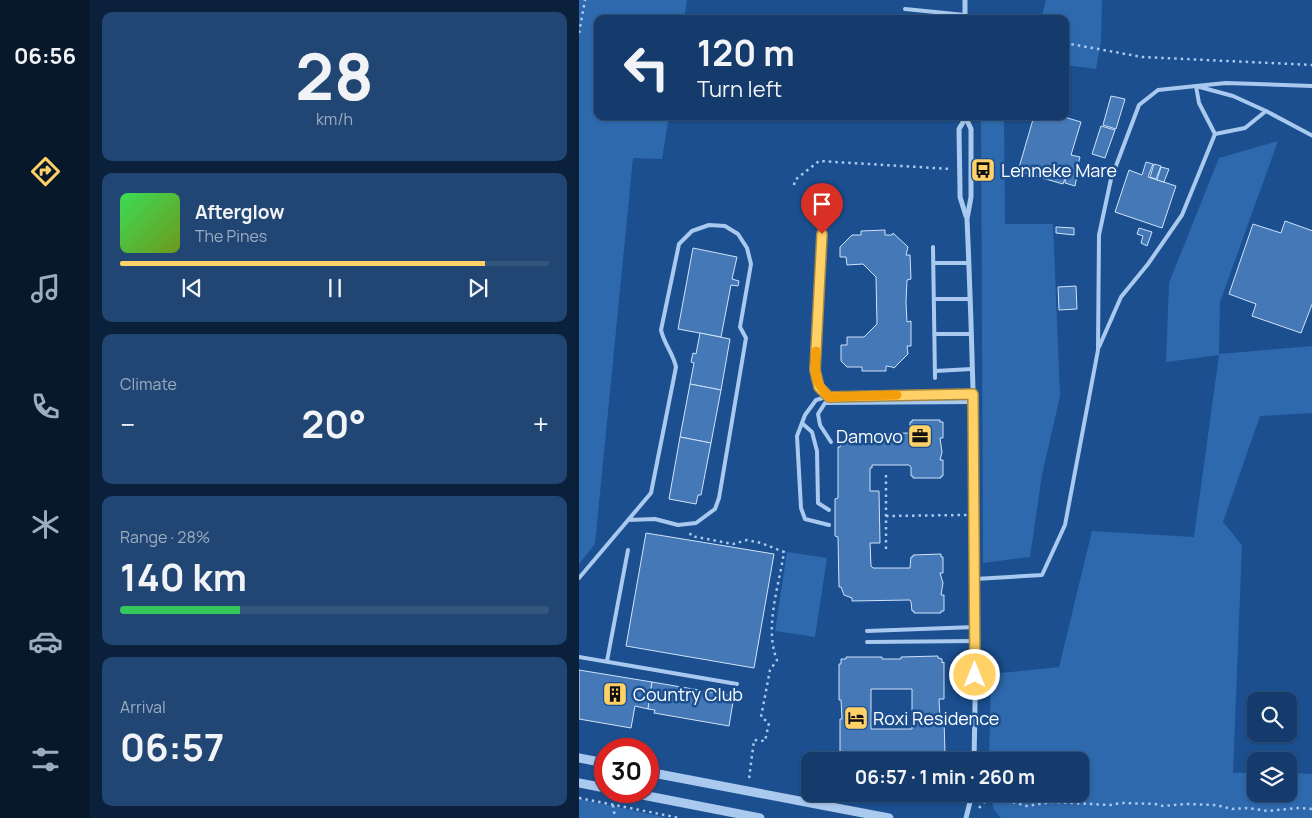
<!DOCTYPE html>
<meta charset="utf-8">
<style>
:root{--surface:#143b6b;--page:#214673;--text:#f1f3f6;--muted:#9dadc1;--line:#33557e;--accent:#ffd166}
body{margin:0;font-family:Manrope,sans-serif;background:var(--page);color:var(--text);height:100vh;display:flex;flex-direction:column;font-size:19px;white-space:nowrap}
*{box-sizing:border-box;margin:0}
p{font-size:16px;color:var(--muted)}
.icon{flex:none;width:28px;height:28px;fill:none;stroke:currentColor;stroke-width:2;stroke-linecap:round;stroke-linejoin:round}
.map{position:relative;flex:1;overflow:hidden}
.details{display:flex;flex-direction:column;gap:12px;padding:12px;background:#0b203b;width:489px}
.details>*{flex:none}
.top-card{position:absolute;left:15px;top:15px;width:475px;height:105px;border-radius:10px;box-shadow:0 1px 4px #0004,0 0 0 1px var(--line);background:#143b6b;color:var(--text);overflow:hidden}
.fabs{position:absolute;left:668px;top:692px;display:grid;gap:10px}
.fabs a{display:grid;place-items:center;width:50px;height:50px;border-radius:10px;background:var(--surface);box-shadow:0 1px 4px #0004,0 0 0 1px var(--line);font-size:25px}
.speed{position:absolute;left:15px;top:738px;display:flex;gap:10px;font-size:25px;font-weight:700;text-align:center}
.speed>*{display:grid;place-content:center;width:65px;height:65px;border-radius:50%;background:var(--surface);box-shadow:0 1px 4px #0004,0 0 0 1px var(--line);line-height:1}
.speed .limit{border:8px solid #d22;background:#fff;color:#111}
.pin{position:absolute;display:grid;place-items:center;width:42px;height:42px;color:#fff;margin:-51px -21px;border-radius:50% 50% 50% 0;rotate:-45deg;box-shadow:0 0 5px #0007}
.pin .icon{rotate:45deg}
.me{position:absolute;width:55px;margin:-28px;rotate:0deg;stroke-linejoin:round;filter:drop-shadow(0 0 4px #0008)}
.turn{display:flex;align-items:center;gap:18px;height:105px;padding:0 20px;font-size:22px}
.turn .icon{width:65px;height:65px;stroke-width:2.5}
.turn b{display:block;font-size:35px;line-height:42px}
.big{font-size:38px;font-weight:700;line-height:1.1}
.details .tile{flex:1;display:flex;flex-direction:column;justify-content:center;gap:8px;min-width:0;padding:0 18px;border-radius:10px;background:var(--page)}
.details .dial{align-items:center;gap:0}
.dial b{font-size:65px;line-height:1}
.song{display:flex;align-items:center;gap:15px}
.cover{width:60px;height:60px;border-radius:8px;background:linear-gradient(135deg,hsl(130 70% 55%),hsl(80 70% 35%))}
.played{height:5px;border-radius:2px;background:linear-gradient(90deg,var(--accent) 85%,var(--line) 85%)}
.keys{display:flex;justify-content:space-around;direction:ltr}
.heat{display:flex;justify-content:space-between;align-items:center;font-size:28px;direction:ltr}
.charge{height:8px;border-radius:4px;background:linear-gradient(90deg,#34c759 28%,var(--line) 0)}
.trip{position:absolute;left:222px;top:752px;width:288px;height:50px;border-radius:10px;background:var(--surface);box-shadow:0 1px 4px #0004,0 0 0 1px var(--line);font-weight:700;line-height:50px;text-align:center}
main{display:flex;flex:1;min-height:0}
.tab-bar{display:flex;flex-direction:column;width:90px;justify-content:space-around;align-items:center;background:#08182b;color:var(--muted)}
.tab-bar .icon{width:35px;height:35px}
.tab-bar .active{color:var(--accent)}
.tab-bar b{font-size:22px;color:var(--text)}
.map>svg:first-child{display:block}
.green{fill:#2e69ad}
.building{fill:#4478b7;stroke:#cfe3fa;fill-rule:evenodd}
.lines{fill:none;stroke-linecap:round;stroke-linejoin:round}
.path{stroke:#a9c9ee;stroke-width:2.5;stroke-dasharray:2.5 4;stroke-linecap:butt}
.service{stroke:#a9c9ee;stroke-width:4}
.minor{stroke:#a9c9ee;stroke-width:5}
.tertiary{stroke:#a9c9ee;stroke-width:9}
.route-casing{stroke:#a68842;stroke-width:12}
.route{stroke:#ffd166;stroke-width:9}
.slow{stroke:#f59e0b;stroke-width:9}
.labels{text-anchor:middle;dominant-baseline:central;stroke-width:5;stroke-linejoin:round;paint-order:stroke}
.poi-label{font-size:18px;fill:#fff;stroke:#1b4f8f;text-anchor:start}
</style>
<main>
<nav class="tab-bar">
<b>06:56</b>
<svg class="icon active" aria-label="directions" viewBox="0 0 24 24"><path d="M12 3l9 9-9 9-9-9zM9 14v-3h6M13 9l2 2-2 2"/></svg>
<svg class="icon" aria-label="music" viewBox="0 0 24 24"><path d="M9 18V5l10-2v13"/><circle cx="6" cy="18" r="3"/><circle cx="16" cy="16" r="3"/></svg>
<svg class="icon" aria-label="phone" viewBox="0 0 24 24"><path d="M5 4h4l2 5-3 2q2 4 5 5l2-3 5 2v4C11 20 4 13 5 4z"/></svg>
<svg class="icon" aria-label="climate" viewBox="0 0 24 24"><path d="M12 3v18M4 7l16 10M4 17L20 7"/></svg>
<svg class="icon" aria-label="car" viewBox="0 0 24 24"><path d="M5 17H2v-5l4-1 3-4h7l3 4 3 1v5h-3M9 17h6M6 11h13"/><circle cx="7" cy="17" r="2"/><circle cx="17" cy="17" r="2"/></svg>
<svg class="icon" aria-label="filters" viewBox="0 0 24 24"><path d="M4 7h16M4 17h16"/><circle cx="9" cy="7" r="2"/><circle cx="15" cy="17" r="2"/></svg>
</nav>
<section class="details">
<div class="tile dial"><b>28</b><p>km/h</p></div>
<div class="tile">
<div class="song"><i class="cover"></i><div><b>Afterglow</b><p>The Pines</p></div></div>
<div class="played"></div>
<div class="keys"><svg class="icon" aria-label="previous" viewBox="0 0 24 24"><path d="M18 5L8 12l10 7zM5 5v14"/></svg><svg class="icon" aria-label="pause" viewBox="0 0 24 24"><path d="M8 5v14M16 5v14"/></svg><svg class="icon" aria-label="next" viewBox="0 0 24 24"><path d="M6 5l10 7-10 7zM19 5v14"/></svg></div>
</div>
<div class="tile"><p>Climate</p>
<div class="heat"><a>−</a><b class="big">20°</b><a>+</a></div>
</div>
<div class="tile"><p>Range · 28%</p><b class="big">140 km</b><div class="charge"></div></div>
<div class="tile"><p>Arrival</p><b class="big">06:57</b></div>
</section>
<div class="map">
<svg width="734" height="818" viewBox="0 0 734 818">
<rect width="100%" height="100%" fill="#1b4f8f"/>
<g class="green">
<path d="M0 0H108L105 19H19V116H90L83 159 54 158 16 544 0 564Z"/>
<path d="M467 0H523L522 41 517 69 486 65V19H462Z"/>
<path d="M402 116H425L426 224H474L481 396 463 475 451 557 404 563Z"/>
<path d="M699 141 641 302 640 354 733 346V413L681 416 644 522 663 545 654 773H676V794H709V773L733 774V818H422L415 810 411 794H501V761H410L412 674 480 667 513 531 615 537 640 355 587 362 590 283 640 158Z"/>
<path d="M208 552 248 558 236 637 196 631Z"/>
<path d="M0 799 89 818H0Z"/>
</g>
<g class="building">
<path d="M532 96 546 99 537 129 524 125Z"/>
<path d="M455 116H482L502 122 492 155 501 157 496 176H498L496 186 486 183 487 176 484 184 439 171Z"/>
<path d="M522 126 536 130 526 158 513 154Z"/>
<path d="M567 162 574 164 569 177 597 186 583 228 536 212 550 170 563 175Z"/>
<path d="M575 164 582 166 577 179 571 177Z"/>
<path d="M582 167 590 169 585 182 578 180Z"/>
<path d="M706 221 734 231V302L722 333 673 316 677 304 650 294 674 224 702 233Z"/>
<path d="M477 227 495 228V235L477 233Z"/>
<path d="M560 228 573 232 568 246 562 243 564 236 558 234Z"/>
<path d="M306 230V235H313L314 233 329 247 327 255H331L332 279 328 280 327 302 328 322 332 321V346H328L329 354 315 368 313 367 307 366V371H283V367H268L262 361V345H268V337H285L298 324 297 277 284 264 268 265 267 257H261V247L273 235H282V231Z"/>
<path d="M114 248 158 257 153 279 160 281 159 286 152 285 142 337 99 329Z"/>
<path d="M497 286 498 309 480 310 479 287Z"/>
<path d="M121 333 151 339 142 390 111 384 115 363 112 362 114 353 117 354Z"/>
<path d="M111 384 142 390 132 443 101 437Z"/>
<path d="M333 420H361V422H364V438H361L363 452 361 460H364V476H362V478H334V476H332V467L330 465H293V468H291V491H300L301 543H291L292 566 294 568H331L332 557H334V555L362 554V557H364V573H361L364 583 362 595H365V611H362V613H335V611H333L332 602 331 600 273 601V598L265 595 262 587H260L259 537 256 536V499L259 498V447H261L265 439 272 436V434L331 433V422H333Z"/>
<path d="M101 437 132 443 122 495H119L117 504 90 499Z"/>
<path d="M67 533 195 554 175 668 47 646Z"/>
<path d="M359 656V658L363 659V663L365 662V699H360L361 718H365L366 754 363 755V759H359V761H322V757H304V761H267V759H263V755H261V719H263L262 700H260V664H262V659H267V657H303V659H322V657ZM292 689H333V729H292Z"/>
<path d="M0 670 73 682 69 709 56 706 52 728 0 719Z"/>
<path d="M73 682 155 696 150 726 75 713 76 710 69 709Z"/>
</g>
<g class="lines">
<g class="path">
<path d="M0 33 6 0"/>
<path d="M486 43 563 57 734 65"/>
<path d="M215 185 216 180 240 161 372 169"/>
<path d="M307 475V553"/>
<path d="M307 516 388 515"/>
<path d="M111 533 112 536 154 544 168 540 182 543 205 552C200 586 185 628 198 660L191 670 182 717 190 723 186 741 175 740 170 779"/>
<path d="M0 798 101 818"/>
<path d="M314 799V794"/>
<path d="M34 805 36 818"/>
<path d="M400 808 409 798 414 797 448 806 473 802 531 805 542 803 576 804 584 806 607 804 637 805 653 809 669 808 689 811 719 808 734 809"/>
</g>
<g class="service">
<path d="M326 9 386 15"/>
<path d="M127 19H138"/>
<path d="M636 134 666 128 687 111"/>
<path d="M243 234 236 370 240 387 258 402"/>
<path d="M354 247 356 378"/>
<path d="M355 263H390"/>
<path d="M355 299H391"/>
<path d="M356 334H392"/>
<path d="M520 347 542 297 569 264 603 215 636 134 620 103 617 86 647 83 734 86"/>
<path d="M356 371 393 369"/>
<path d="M224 424 233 432 238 451 239 503 250 510"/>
<path d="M252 442 241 425 239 414 246 403 394 402"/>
<path d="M250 525 226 519 222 508 218 436 226 415 237 400 254 395 394 394"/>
<path d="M0 578 72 493 97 367C94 353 85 344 82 330L100 244 113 231 130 225 146 226 159 234 168 248 172 264 161 327 167 338 140 498 136 509 117 523 99 525 76 519 49 520"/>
<path d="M396 579 463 575 486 525 519 350 520 235 532 179 560 105 579 90 617 86 654 96 687 111 734 136"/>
<path d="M288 631 396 627"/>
<path d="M288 642 396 641"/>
<path d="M0 657 158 684"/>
<path d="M28 661 49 550"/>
</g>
<g class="minor">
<path d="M386 0V19"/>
<path d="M386 116 392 129V197L388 219C396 400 399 581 395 761"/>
<path d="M386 119 380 129 381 190V197L387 216"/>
<path d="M387 818 393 794"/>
</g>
<g class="tertiary">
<path d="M0 758 26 763"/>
<path d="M69 772 310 818"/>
<path d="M0 783 26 788"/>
<path d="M43 791 181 818"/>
</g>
</g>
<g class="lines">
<defs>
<path id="route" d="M243 234 236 370 240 387 250 397 394 394 396 675"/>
</defs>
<use href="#route" class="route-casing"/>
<use href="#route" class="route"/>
<path class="slow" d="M237 351C236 372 234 381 250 397L318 395"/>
</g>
<defs>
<symbol id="bus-square" viewBox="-11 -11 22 22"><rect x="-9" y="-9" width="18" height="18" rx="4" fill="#ffd166" stroke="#1b4f8f"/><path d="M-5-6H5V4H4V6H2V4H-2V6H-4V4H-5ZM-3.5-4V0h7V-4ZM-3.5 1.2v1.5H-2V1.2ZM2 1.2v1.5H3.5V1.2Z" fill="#111"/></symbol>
<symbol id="office-square" viewBox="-11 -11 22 22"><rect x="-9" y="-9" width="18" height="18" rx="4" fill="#ffd166" stroke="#1b4f8f"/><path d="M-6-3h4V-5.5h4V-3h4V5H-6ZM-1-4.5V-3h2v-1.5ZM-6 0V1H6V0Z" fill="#111"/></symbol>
<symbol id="building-square" viewBox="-11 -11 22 22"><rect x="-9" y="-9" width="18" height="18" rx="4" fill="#ffd166" stroke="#1b4f8f"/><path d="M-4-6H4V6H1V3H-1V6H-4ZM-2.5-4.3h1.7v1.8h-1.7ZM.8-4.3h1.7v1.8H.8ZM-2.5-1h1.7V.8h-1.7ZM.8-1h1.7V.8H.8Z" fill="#111"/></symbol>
<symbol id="hotel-square" viewBox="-11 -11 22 22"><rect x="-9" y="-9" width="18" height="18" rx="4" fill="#ffd166" stroke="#1b4f8f"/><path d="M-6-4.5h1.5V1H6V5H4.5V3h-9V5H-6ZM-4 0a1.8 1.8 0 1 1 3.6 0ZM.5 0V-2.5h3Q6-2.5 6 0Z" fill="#111"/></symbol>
</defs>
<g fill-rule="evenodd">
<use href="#bus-square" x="390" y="156" width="28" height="28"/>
<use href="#office-square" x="327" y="422" width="28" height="28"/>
<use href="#building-square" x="22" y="680" width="28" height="28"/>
<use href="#hotel-square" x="263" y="704" width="28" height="28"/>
</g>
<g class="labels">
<g class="poi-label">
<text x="422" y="170">Lenneke Mare</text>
<text x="324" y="436" text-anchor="end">Damovo</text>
<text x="54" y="694">Country Club</text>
<text x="294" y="718">Roxi Residence</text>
</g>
</g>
</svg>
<div class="fabs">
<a><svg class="icon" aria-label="search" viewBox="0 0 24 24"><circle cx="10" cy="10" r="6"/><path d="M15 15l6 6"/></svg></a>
<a><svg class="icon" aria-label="layers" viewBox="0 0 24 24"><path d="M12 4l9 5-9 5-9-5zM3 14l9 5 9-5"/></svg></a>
</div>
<div class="speed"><div class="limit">30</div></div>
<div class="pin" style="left:243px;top:234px;background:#d93025"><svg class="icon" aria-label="arrive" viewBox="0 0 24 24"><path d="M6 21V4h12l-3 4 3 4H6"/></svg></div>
<svg class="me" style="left:396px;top:675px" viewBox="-20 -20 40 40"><circle r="17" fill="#ffd166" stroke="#fff" stroke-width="3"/><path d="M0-11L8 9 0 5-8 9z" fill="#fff"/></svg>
<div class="trip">06:57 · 1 min · 260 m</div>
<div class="top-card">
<div class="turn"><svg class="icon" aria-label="left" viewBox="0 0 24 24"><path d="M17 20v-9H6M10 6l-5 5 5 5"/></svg><div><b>120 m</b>Turn left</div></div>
</div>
</div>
</main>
